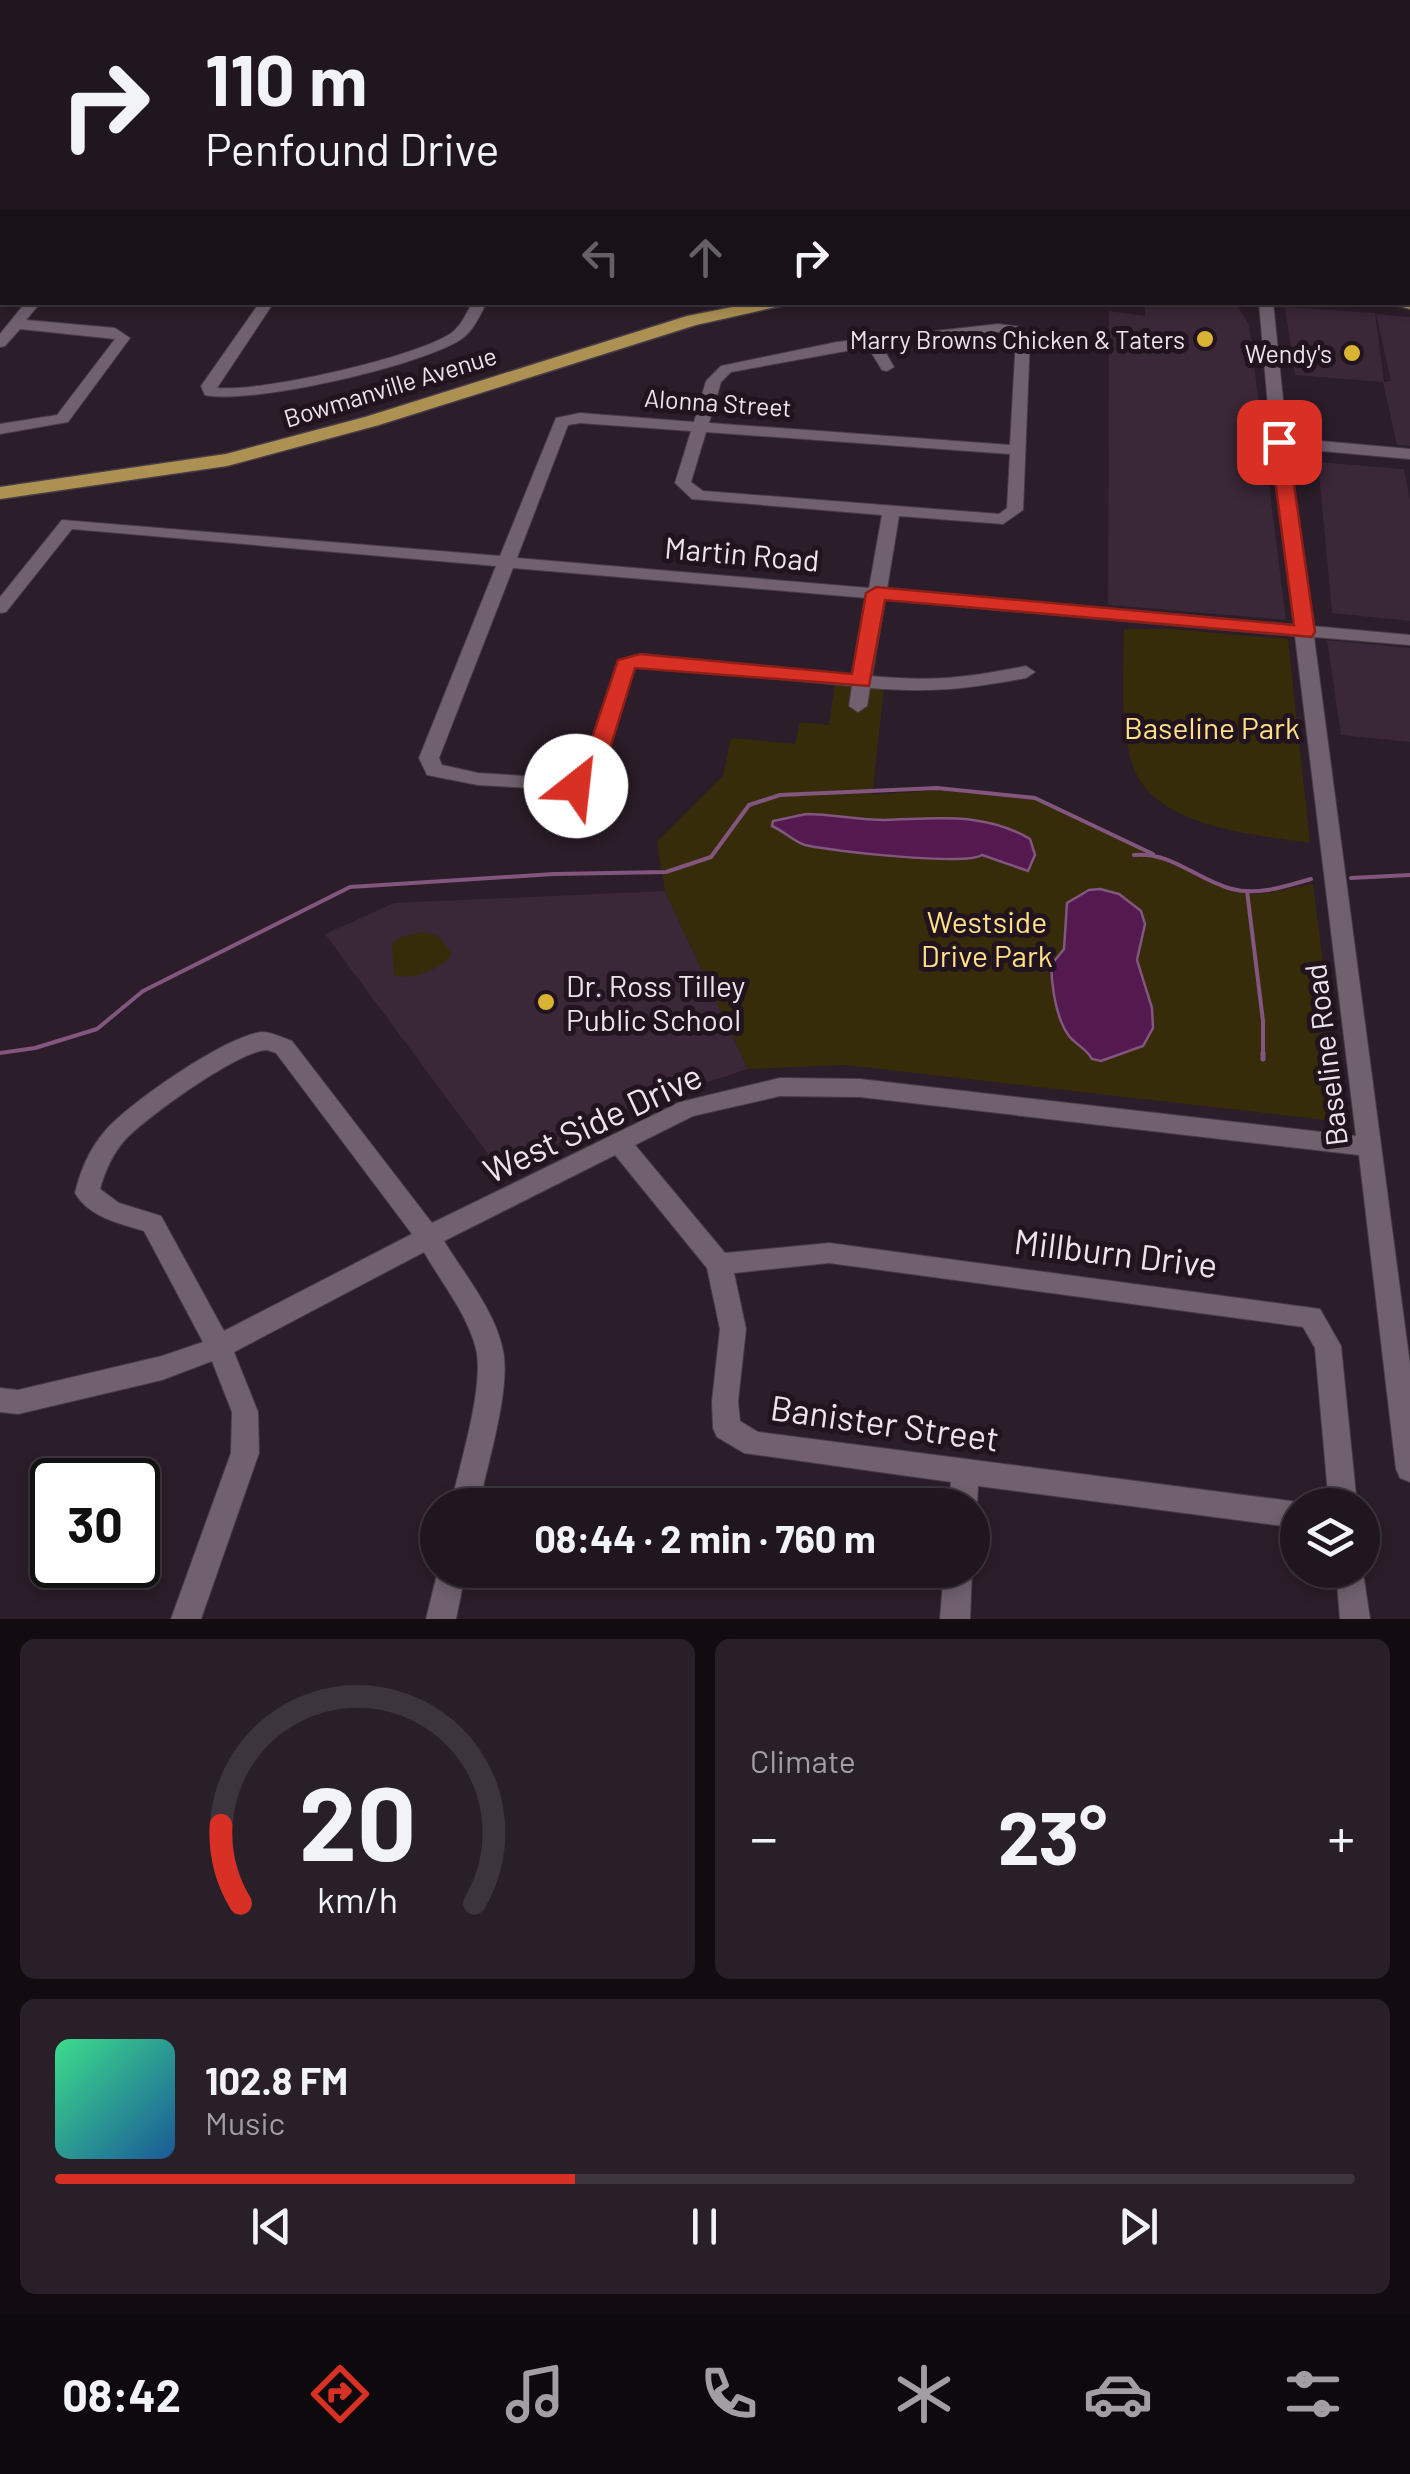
<!DOCTYPE html>
<meta charset="utf-8">
<style>
:root{--surface:#20161f;--page:#281f28;--text:#f1f3f6;--muted:#a29fa4;--line:#3d353d;--accent:#d93025}
body{margin:0;font-family:Barlow,sans-serif;background:var(--page);color:var(--text);height:100vh;display:flex;flex-direction:column;font-size:38px;white-space:nowrap}
*{box-sizing:border-box;margin:0}
p{font-size:32px;color:var(--muted)}
.icon{flex:none;width:55px;height:55px;fill:none;stroke:currentColor;stroke-width:2;stroke-linecap:round;stroke-linejoin:round}
.map{position:relative;height:1619px;overflow:hidden}
.side{display:flex;flex-direction:column;gap:20px;padding:20px;background:#120c11;flex:1}
.side>*{flex:none}
.top-card{position:absolute;left:0px;top:0px;width:1410px;height:305px;box-shadow:0 5px 15px #0003,0 0 0 2px var(--line);background:#20161f;color:var(--text);overflow:hidden}
.tools{position:absolute;left:1280px;top:1488px;display:grid;gap:20px}
.tools a{display:grid;place-items:center;width:100px;height:100px;border-radius:50%;background:var(--surface);box-shadow:0 5px 15px #0003,0 0 0 2px var(--line);font-size:50px}
.speed{position:absolute;left:30px;top:1458px;display:flex;gap:20px;font-size:50px;font-weight:700;text-align:center}
.speed>*{display:grid;place-content:center;width:130px;height:130px;border-radius:50%;background:var(--surface);box-shadow:0 5px 15px #0003,0 0 0 2px var(--line);line-height:1}
.speed .limit{border:5px solid #111;border-radius:15px;background:#fff;color:#111}
.pin{position:absolute;display:grid;place-items:center;width:85px;height:85px;color:#fff;margin:-42px;border-radius:20px;box-shadow:0 5px 15px #0006}
.me{position:absolute;width:110px;margin:-55px;rotate:29deg;stroke-linejoin:round;filter:drop-shadow(0 0 8px #0008)}
.turn{display:flex;align-items:center;gap:35px;height:210px;padding:0 40px;font-size:45px}
.turn .icon{width:130px;height:130px;stroke-width:2.5}
.turn b{display:block;font-size:70px;line-height:85px}
.lanes{display:flex;align-items:center;height:95px;padding:0 40px;background:#0003;justify-content:center;gap:50px;direction:ltr}
.lanes .off{opacity:.35}
.big{font-size:75px;font-weight:700;line-height:1.1}
.side .card{flex:1;display:flex;flex-direction:column;justify-content:center;gap:15px;min-width:0;padding:0 35px;border-radius:15px;background:var(--page)}
.side .dial{align-items:center;gap:0}
.dial svg{height:260px;overflow:visible;fill:none;stroke:var(--line);stroke-width:7;stroke-linecap:round;text-anchor:middle}
.dial text{fill:var(--text);stroke:none}
.song{display:flex;align-items:center;gap:30px}
.cover{width:120px;height:120px;border-radius:15px;background:linear-gradient(135deg,hsl(150 70% 55%),hsl(210 70% 35%))}
.played{height:10px;border-radius:5px;background:linear-gradient(90deg,var(--accent) 40%,var(--line) 40%)}
.keys{display:flex;justify-content:space-around;direction:ltr}
.heat{display:flex;justify-content:space-between;align-items:center;font-size:55px;direction:ltr}
.side .tiles{flex:1;display:grid;gap:20px;grid-template-columns:1fr 1fr}
.card:last-child{grid-column:span 2}
.trip{position:absolute;left:420px;top:1488px;width:570px;height:100px;border-radius:50px;background:var(--surface);box-shadow:0 5px 15px #0003,0 0 0 2px var(--line);font-weight:700;line-height:100px;text-align:center}
.menu{display:flex;height:160px;justify-content:space-around;align-items:center;background:#0d090c;color:var(--muted)}
.menu .icon{width:70px;height:70px}
.menu .current{color:var(--accent)}
.menu b{font-size:45px;color:var(--text)}
.map>svg:first-child{display:block}
.built{fill:#3a2737}
.green{fill:#362c09}
.water{fill:#541a4f;stroke:#82567e;stroke-width:2.5}
.lines{fill:none;stroke-linecap:round;stroke-linejoin:round}
.stream-far2{stroke:#82567e;stroke-width:2.5}
.stream-far1{stroke:#82567e;stroke-width:4}
.stream{stroke:#82567e;stroke-width:5}
.minor-casing{stroke:#473c46;stroke-width:2}
.major-casing{stroke:#473c46;stroke-width:3}
.minor{fill:#71616f;fill-rule:evenodd}
.major{fill:#ac9153;fill-rule:evenodd}
.route{fill:#d93025;stroke:#8d1f18;stroke-width:2.5}
.poi-dot{fill:#d9b334;stroke:#21141f;stroke-width:4}
.labels{text-anchor:middle;dominant-baseline:central;stroke-width:10;stroke-linejoin:round;paint-order:stroke}
.far-poi-label{font-size:25px;fill:#ece3eb;stroke:#21141f;text-anchor:end}
.far-street-label{font-size:25px;fill:#ece3eb;stroke:#21141f}
.street-label{font-size:30px;fill:#ece3eb;stroke:#21141f}
.park-label{font-size:30px;fill:#fee088;stroke:#21141f}
.poi-label{font-size:30px;fill:#ece3eb;stroke:#21141f;text-anchor:start}
.near-street-label{font-size:35px;fill:#ece3eb;stroke:#21141f}
</style>
<div class="map">
<svg width="1410" height="1619" viewBox="0 0 1410 1619">
<rect width="100%" height="100%" fill="#2b1d29"/>
<g class="built">
<path d="M1145 303H1236L1249 325 1286 620 1108 605 1109 311 1145 316Z"/>
<path d="M1285 307 1375 313 1384 382 1391 381 1376 314 1410 317V446L1397 445 1383 382 1295 375Z"/>
<path d="M1318 462 1404 469 1410 500V621L1332 613Z"/>
<path d="M1327 640 1410 648V742L1341 735Z"/>
<path d="M665 891 748 1069 620 1111 502 1173 325 934 394 903Z"/>
</g>
<g class="green">
<path d="M0 0H1192V2H2L0 39Z"/>
<path d="M1124 629H1170L1288 639 1310 843C1253 834 1149 828 1131 760 1119 718 1124 671 1124 629Z"/>
<path d="M835 684 884 689 872 795 937 790 1036 800 1238 892 1259 894 1313 884 1343 1122 845 1065 748 1069 665 891 657 842 723 776 731 738 795 744 800 722 829 725Z"/>
<path d="M422 932 438 936 452 954C441 970 413 979 394 976L392 944 401 937Z"/>
</g>
<g class="water">
<path d="M806 814C832 814 858 820 884 820 936 819 983 811 1030 839L1035 855 1028 871 982 855C966 866 830 851 805 845 794 842 784 831 772 826L773 821Z"/>
<path d="M1100 889 1119 894 1141 911 1145 924 1137 960 1152 1008 1153 1028 1143 1046 1101 1061 1092 1059C1086 1048 1076 1045 1069 1036 1055 1017 1052 987 1051 965L1064 949 1067 903 1089 890Z"/>
</g>
<g class="lines">
<g class="stream-far2">
<path d="M515 0 524 2"/>
<path d="M645 0 652 2"/>
<path d="M528 2 547 0"/>
<path d="M719 2 732 0"/>
</g>
<g class="stream-far1">
<path d="M1134 855C1171 851 1197 880 1232 889 1258 896 1286 886 1311 879"/>
<path d="M1351 878 1410 875"/>
<path d="M1247 891 1263 1021V1055"/>
<path d="M0 1053 35 1048 97 1029 143 991 350 887 554 874 666 872 711 857 749 805 780 795 937 788 1035 798 1153 854"/>
</g>
<path class="stream" d="M1263 1053V1059"/>
<defs>
<g id="minor">
<rect x="1220" y="0" width="10" height="2"/>
<rect x="0" y="52" width="2" height="6"/>
<path d="M2 92V101L0 102V93Z"/>
<rect x="0" y="146" width="2" height="8"/>
<rect x="0" y="199" width="2" height="8"/>
<rect x="0" y="262" width="2" height="8"/>
<path d="M26 302H41L26 320 115 328 130 338 68 422 0 434V424L57 415 115 339 20 329 5 346 0 347V334Z"/>
<path d="M260 302H274L217 388C263 392 412 358 450 334 461 327 466 313 473 302H487C480 315 473 332 460 340 419 366 251 405 205 395L201 386Z"/>
<path d="M524 302H549L542 306Z"/>
<path d="M1259 302H1273L1287 438 1410 449V459L1288 448 1312 626 1410 635V645L1314 637 1410 1365V1482L1400 1478 1396 1469 1359 1155 860 1097 780 1096 693 1116 635 1145 725 1253 829 1243 1320 1309 1341 1346 1357 1505H1329L1315 1348 1303 1327 829 1263 734 1273 746 1329 738 1401 740 1421 758 1432 1298 1502 1306 1505H1298V1528L978 1486 977 1505 972 1514V1505H949L951 1482 744 1453 717 1437 713 1428 712 1401 720 1329 707 1268 615 1155 444 1241C464 1274 496 1312 503 1351 511 1389 487 1465 479 1505H451C459 1466 485 1386 476 1349 468 1315 441 1282 424 1252L234 1352 258 1412 259 1453 201 1619H171L231 1453 232 1412 212 1361 162 1380 18 1414 0 1412V1388L18 1390 162 1356 203 1342 144 1231C118 1223 89 1217 75 1193 80 1171 90 1148 105 1131 127 1104 229 1034 262 1032 272 1032 283 1038 292 1041L432 1223 680 1102 780 1078 860 1079 1356 1136 1295 636 885 600 872 676C933 682 967 678 1026 666L1035 672 1026 678C965 689 932 693 870 688L867 706 858 712 849 706 852 686 641 666 634 668 602 771 583 791 478 785 427 775 419 758 496 566 72 529 6 612 0 613V597L62 520 500 556 556 418 580 413 694 422 706 381 721 366 837 342 998 324 1022 327 1030 337 1023 510 1003 524 899 516 887 589 1294 625 1271 442ZM998 332 1013 334 1016 338 1010 445 709 423 721 382 731 372 868 347 882 370 887 371 894 367 881 345ZM580 423 691 431 675 483 692 499 882 515 869 588 517 558 568 425ZM706 432 1010 454 1007 508 999 514 703 491 691 482ZM513 568 867 598 854 675 641 654 620 660 617 664 583 768 571 779 478 773 442 765 439 758ZM267 1050 276 1053 412 1234 224 1331 161 1216 119 1203 100 1189C105 1171 112 1155 124 1141 145 1118 238 1051 267 1050Z"/>
<path d="M1362 1566 1370 1619H1340L1336 1570H1362Z"/>
<path d="M438 1570H466L456 1619H426Z"/>
<path d="M944 1570H972L970 1619H940Z"/>
</g>
<g id="major">
<path d="M1408 298 1410 309 1386 302H1408Z"/>
<path d="M758 302H798L696 325 379 425 227 466 0 499V487L226 454 365 417 687 316Z"/>
</g>
</defs>
<use href="#minor" class="minor-casing"/>
<use href="#major" class="major-casing"/>
<use href="#minor" class="minor"/>
<use href="#major" class="major"/>
</g>
<path class="route" d="M1279 437 1288 442 1315 632 1312 637 885 600 869 686 635 668 603 771 584 791H569L565 786 582 768 618 660 640 654 852 674 866 593 876 587 1294 625 1270 442Z"/>
<g class="poi-dot">
<circle cx="1205" cy="339" r="10"/>
<circle cx="1352" cy="353" r="10"/>
<circle cx="546" cy="1002" r="10"/>
</g>
<g class="labels">
<g class="far-poi-label">
<text x="1185" y="339">Marry Browns Chicken &amp; Taters</text>
<text x="1332" y="353">Wendy's</text>
</g>
<g class="far-street-label">
<text transform="translate(390 386) rotate(-17)">Bowmanville Avenue</text>
<text transform="translate(718 402) rotate(4)">Alonna Street</text>
</g>
<g class="street-label">
<text transform="translate(742 553) rotate(5)">Martin Road</text>
<text transform="translate(1325 1055) rotate(-97)">Baseline Road</text>
</g>
<g class="park-label">
<text x="1212" y="727">Baseline Park</text>
<text x="987" y="921">Westside<tspan x="987" dy="34">Drive Park</tspan></text>
</g>
<g class="poi-label">
<text x="566" y="985">Dr. Ross Tilley<tspan x="566" dy="34">Public School</tspan></text>
</g>
<g class="near-street-label">
<text transform="translate(592 1122) rotate(-25)">West Side Drive</text>
<text transform="translate(1116 1252) rotate(7)">Millburn Drive</text>
<text transform="translate(885 1422) rotate(8)">Banister Street</text>
</g>
</g>
</svg>
<div class="tools">
<a><svg class="icon" aria-label="layers" viewBox="0 0 24 24"><path d="M12 4l9 5-9 5-9-5zM3 14l9 5 9-5"/></svg></a>
</div>
<div class="speed"><div class="limit">30</div></div>
<div class="pin" style="left:1279px;top:442px;background:#d93025"><svg class="icon" aria-label="arrive" viewBox="0 0 24 24"><path d="M6 21V4h12l-3 4 3 4H6"/></svg></div>
<svg class="me" style="left:576px;top:786px" viewBox="-20 -20 40 40"><circle r="19" fill="#fff"/><path d="M0-13L10 11 0 6-10 11z" fill="#d93025"/></svg>
<div class="trip">08:44 · 2 min · 760 m</div>
<div class="top-card">
<div class="turn"><svg class="icon" aria-label="right" viewBox="0 0 24 24"><path d="M7 20v-9h11M14 6l5 5-5 5"/></svg><div><b>110 m</b>Penfound Drive</div></div>
<div class="lanes"><svg class="icon off" aria-label="left" viewBox="0 0 24 24"><path d="M17 20v-9H6M10 6l-5 5 5 5"/></svg><svg class="icon off" aria-label="ahead" viewBox="0 0 24 24"><path d="M12 20V5M6 11l6-6 6 6"/></svg><svg class="icon" aria-label="right" viewBox="0 0 24 24"><path d="M7 20v-9h11M14 6l5 5-5 5"/></svg></div>
</div>
</div>
<section class="side">
<div class="tiles">
<div class="card dial"><svg viewBox="0 0 100 80">
<path d="M14 69A42 42 0 1 1 86 69"/>
<path d="M14 69A42 42 0 0 1 8 45" stroke="#d93025"/>
<text x="50" y="56" font-size="32" font-weight="700">20</text>
<text x="50" y="72" font-size="11">km/h</text>
</svg></div>
<div class="card"><p>Climate</p>
<div class="heat"><a>−</a><b class="big">23°</b><a>+</a></div>
</div>
<div class="card">
<div class="song"><i class="cover"></i><div><b>102.8 FM</b><p>Music</p></div></div>
<div class="played"></div>
<div class="keys"><svg class="icon" aria-label="previous" viewBox="0 0 24 24"><path d="M18 5L8 12l10 7zM5 5v14"/></svg><svg class="icon" aria-label="pause" viewBox="0 0 24 24"><path d="M8 5v14M16 5v14"/></svg><svg class="icon" aria-label="next" viewBox="0 0 24 24"><path d="M6 5l10 7-10 7zM19 5v14"/></svg></div>
</div>
</div>
</section>
<nav class="menu">
<b>08:42</b>
<svg class="icon current" aria-label="directions" viewBox="0 0 24 24"><path d="M12 3l9 9-9 9-9-9zM9 14v-3h6M13 9l2 2-2 2"/></svg>
<svg class="icon" aria-label="music" viewBox="0 0 24 24"><path d="M9 18V5l10-2v13"/><circle cx="6" cy="18" r="3"/><circle cx="16" cy="16" r="3"/></svg>
<svg class="icon" aria-label="phone" viewBox="0 0 24 24"><path d="M5 4h4l2 5-3 2q2 4 5 5l2-3 5 2v4C11 20 4 13 5 4z"/></svg>
<svg class="icon" aria-label="climate" viewBox="0 0 24 24"><path d="M12 3v18M4 7l16 10M4 17L20 7"/></svg>
<svg class="icon" aria-label="car" viewBox="0 0 24 24"><path d="M5 17H2v-5l4-1 3-4h7l3 4 3 1v5h-3M9 17h6M6 11h13"/><circle cx="7" cy="17" r="2"/><circle cx="17" cy="17" r="2"/></svg>
<svg class="icon" aria-label="filters" viewBox="0 0 24 24"><path d="M4 7h16M4 17h16"/><circle cx="9" cy="7" r="2"/><circle cx="15" cy="17" r="2"/></svg>
</nav>
